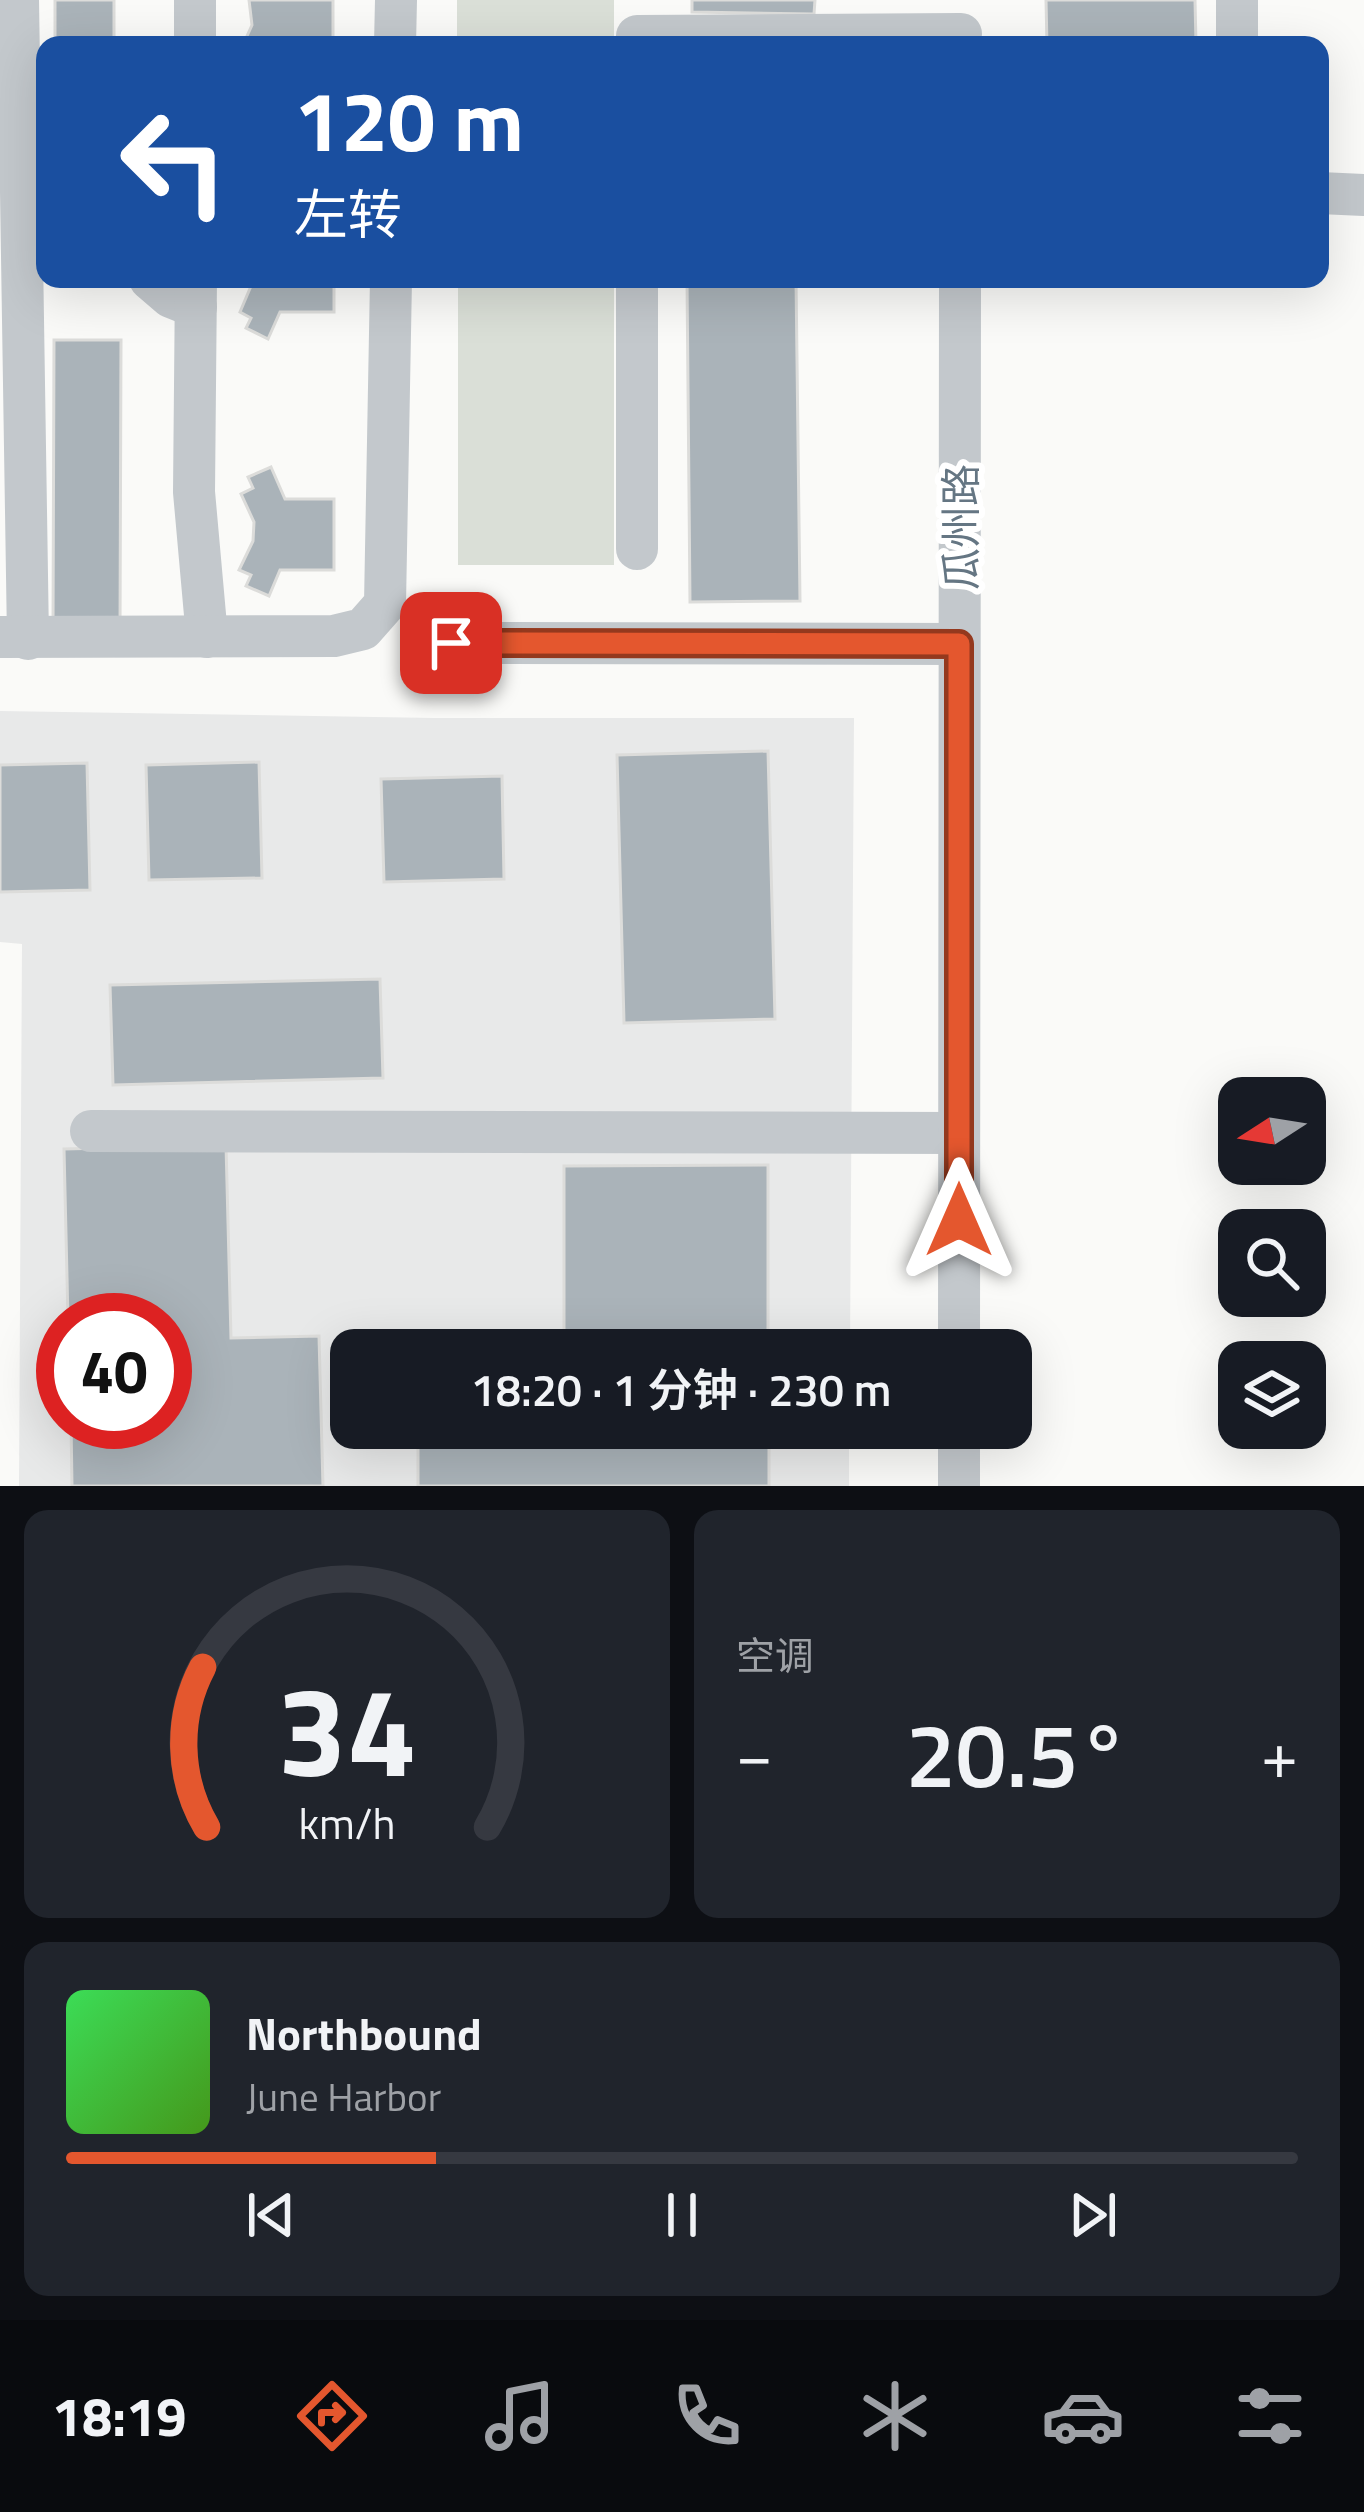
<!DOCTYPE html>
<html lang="zh">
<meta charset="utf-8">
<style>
:root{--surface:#171b24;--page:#20242c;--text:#f1f3f6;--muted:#9ea1a6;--line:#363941;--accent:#e4572e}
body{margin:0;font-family:"Titillium Web","Noto Sans SC",sans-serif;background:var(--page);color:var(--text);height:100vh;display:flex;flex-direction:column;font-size:45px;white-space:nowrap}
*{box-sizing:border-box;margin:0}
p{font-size:39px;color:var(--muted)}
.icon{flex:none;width:66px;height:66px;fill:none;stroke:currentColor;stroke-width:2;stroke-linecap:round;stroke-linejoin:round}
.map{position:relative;height:1486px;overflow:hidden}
.panel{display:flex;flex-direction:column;gap:24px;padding:24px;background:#0d0f14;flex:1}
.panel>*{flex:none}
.banner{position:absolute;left:36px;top:36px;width:1293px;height:252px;border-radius:24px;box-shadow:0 12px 48px #0002;background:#1a4fa0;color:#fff;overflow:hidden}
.needle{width:78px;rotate:258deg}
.tools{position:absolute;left:1218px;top:1077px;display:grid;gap:24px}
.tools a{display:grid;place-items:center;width:108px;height:108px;border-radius:24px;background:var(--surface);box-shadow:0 12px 48px #0002;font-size:60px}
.speed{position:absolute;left:36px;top:1293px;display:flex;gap:24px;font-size:60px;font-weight:700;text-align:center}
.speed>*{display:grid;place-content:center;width:156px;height:156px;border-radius:50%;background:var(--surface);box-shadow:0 12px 48px #0002;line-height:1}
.speed .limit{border:18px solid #d22;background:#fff;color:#111}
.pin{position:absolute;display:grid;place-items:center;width:102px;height:102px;color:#fff;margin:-51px;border-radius:24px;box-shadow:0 6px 18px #0006}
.me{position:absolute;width:132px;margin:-66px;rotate:0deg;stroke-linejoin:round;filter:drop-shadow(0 0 9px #0008)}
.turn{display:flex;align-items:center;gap:42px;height:252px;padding:0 60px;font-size:54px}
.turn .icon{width:156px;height:156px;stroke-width:2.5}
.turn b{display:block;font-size:84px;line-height:102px}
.big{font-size:90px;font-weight:600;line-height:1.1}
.panel .tile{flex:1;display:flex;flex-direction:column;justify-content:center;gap:18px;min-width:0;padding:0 42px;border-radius:24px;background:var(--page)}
.panel .dial{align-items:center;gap:0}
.dial svg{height:312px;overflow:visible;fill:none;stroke:var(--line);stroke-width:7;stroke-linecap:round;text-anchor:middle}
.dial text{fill:var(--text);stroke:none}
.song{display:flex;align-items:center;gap:36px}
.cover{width:144px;height:144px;border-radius:18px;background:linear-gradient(135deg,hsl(130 70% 55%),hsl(100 70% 35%))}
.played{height:12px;border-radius:6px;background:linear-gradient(90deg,var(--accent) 30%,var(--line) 30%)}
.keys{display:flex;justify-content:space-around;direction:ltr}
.heat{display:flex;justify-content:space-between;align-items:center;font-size:66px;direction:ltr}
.panel .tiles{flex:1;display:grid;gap:24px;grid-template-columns:1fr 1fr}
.tile:last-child{grid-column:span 2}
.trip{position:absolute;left:330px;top:1329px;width:702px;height:120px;border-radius:24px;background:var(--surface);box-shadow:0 12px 48px #0002;font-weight:600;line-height:120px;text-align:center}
.tabs{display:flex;height:192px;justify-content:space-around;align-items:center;background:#090b0e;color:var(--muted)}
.tabs .icon{width:84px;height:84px}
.tabs .active{color:var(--accent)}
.tabs b{font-size:54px;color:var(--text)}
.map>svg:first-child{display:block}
.built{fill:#e8e9e9;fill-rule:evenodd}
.green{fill:#dadfd7}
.building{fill:#aab3b9;stroke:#dcdcda;stroke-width:3}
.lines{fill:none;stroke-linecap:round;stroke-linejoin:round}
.minor{stroke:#c3c8cc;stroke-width:42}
.route-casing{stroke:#94391e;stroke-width:30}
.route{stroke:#e4572e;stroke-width:21}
.labels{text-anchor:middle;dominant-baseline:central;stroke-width:12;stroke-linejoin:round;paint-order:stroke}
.street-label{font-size:42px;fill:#657683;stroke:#fff}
</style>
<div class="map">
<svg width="1364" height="1486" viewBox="0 0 1364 1486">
<rect width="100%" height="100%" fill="#fafaf8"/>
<path class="built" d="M0 711 435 718H854L850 1350H351V1428H849V1486H19L22 944 0 942ZM63 1320H165V1422H63Z"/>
<g class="green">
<rect x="457" y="0" width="157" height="45"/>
<rect x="458" y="279" width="156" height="286"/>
</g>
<g class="building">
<rect x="55" y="0" width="59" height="45"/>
<path d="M249 0H333V45H243L252 25Z"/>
<path d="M692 0H815L814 14 692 12Z"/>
<path d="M1046 0H1195L1196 45H1047Z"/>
<path d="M254 279H334V312H280L268 339 246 328 251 318 240 312Z"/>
<path d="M687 279H796L800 601 690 602Z"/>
<path d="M54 340H121L120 632 53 631Z"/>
<path d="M271 467 285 499H334V570H280L269 596 246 586 251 575 239 570 253 541 254 522 241 494 253 488 248 477Z"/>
<path d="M768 751 775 1019 624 1023 617 755Z"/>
<path d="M259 762 262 878 149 880 146 765Z"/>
<path d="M87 763 90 890 0 892V765Z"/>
<path d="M502 776 504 879 384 882 381 779Z"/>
<path d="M380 979 383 1078 113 1085 110 985Z"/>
<path d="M226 1145 231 1338 319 1336 323 1486H72L71 1422H165V1320H68L64 1149Z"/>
<path d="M768 1165V1350H564V1166Z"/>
<rect x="418" y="1428" width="351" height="58"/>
</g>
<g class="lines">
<g class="minor">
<path d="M18 0 28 639"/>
<path d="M195 0V45"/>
<path d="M637 36 961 34"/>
<path d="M395 45 396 0"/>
<path d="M1237 45V0"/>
<path d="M1320 193 1364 195"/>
<path d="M150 279 171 297 196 307"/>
<path d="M196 279 194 492 207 637"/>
<path d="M637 279V549"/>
<path d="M0 637 334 636 363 629 385 604 391 279"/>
<path d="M451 643 959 644"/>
<path d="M91 1131 959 1133"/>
<path d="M959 1350 960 279"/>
<path d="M959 1486V1428"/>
</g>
</g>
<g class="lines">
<defs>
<path id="route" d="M451 643 959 644V1220"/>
</defs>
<use href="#route" class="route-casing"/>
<use href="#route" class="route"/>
</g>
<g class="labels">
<g class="street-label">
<text transform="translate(960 527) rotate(-90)">瓜州路</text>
</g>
</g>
</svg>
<div class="tools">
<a><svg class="needle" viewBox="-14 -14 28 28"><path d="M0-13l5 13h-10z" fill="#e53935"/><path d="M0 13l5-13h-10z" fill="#9ea1a6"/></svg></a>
<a><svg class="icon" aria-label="search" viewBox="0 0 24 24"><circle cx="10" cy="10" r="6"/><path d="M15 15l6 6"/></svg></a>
<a><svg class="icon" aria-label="layers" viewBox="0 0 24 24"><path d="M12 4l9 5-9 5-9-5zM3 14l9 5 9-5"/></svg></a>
</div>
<div class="speed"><div class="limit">40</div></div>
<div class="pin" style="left:451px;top:643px;background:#d93025"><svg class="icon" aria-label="arrive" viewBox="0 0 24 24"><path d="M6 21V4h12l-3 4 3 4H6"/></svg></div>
<svg class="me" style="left:959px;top:1220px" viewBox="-20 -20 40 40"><path d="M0-17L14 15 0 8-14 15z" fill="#e4572e" stroke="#fff" stroke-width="4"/></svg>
<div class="trip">18:20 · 1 分钟 · 230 m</div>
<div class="banner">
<div class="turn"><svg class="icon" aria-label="left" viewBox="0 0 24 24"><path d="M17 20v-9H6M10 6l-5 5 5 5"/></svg><div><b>120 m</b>左转</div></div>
</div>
</div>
<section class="panel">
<div class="tiles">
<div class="tile dial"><svg viewBox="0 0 100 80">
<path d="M14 69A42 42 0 1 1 86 69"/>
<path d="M14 69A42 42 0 0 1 13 28" stroke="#e4572e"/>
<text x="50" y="56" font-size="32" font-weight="700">34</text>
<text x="50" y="72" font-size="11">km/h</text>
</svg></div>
<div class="tile"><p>空调</p>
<div class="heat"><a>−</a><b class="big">20.5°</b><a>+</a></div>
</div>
<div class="tile">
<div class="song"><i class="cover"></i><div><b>Northbound</b><p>June Harbor</p></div></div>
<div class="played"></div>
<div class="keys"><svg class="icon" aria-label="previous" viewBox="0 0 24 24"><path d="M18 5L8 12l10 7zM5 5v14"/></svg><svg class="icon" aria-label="pause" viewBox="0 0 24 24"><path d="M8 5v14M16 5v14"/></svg><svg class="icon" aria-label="next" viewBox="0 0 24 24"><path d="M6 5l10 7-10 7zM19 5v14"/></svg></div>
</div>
</div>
</section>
<nav class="tabs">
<b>18:19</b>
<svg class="icon active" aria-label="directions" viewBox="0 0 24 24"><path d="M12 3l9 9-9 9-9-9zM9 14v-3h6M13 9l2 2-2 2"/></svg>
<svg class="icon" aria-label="music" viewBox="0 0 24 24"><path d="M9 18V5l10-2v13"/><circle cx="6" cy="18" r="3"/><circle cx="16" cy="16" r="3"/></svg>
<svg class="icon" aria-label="phone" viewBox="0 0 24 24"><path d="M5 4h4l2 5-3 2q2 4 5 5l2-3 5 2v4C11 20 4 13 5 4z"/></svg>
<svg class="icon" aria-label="climate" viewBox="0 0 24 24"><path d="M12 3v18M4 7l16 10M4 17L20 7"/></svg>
<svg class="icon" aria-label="car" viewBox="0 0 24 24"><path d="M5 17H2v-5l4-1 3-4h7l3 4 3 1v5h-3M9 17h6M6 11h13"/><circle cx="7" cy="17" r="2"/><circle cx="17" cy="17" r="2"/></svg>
<svg class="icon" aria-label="filters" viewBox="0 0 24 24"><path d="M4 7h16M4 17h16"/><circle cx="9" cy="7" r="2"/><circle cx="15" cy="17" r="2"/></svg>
</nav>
